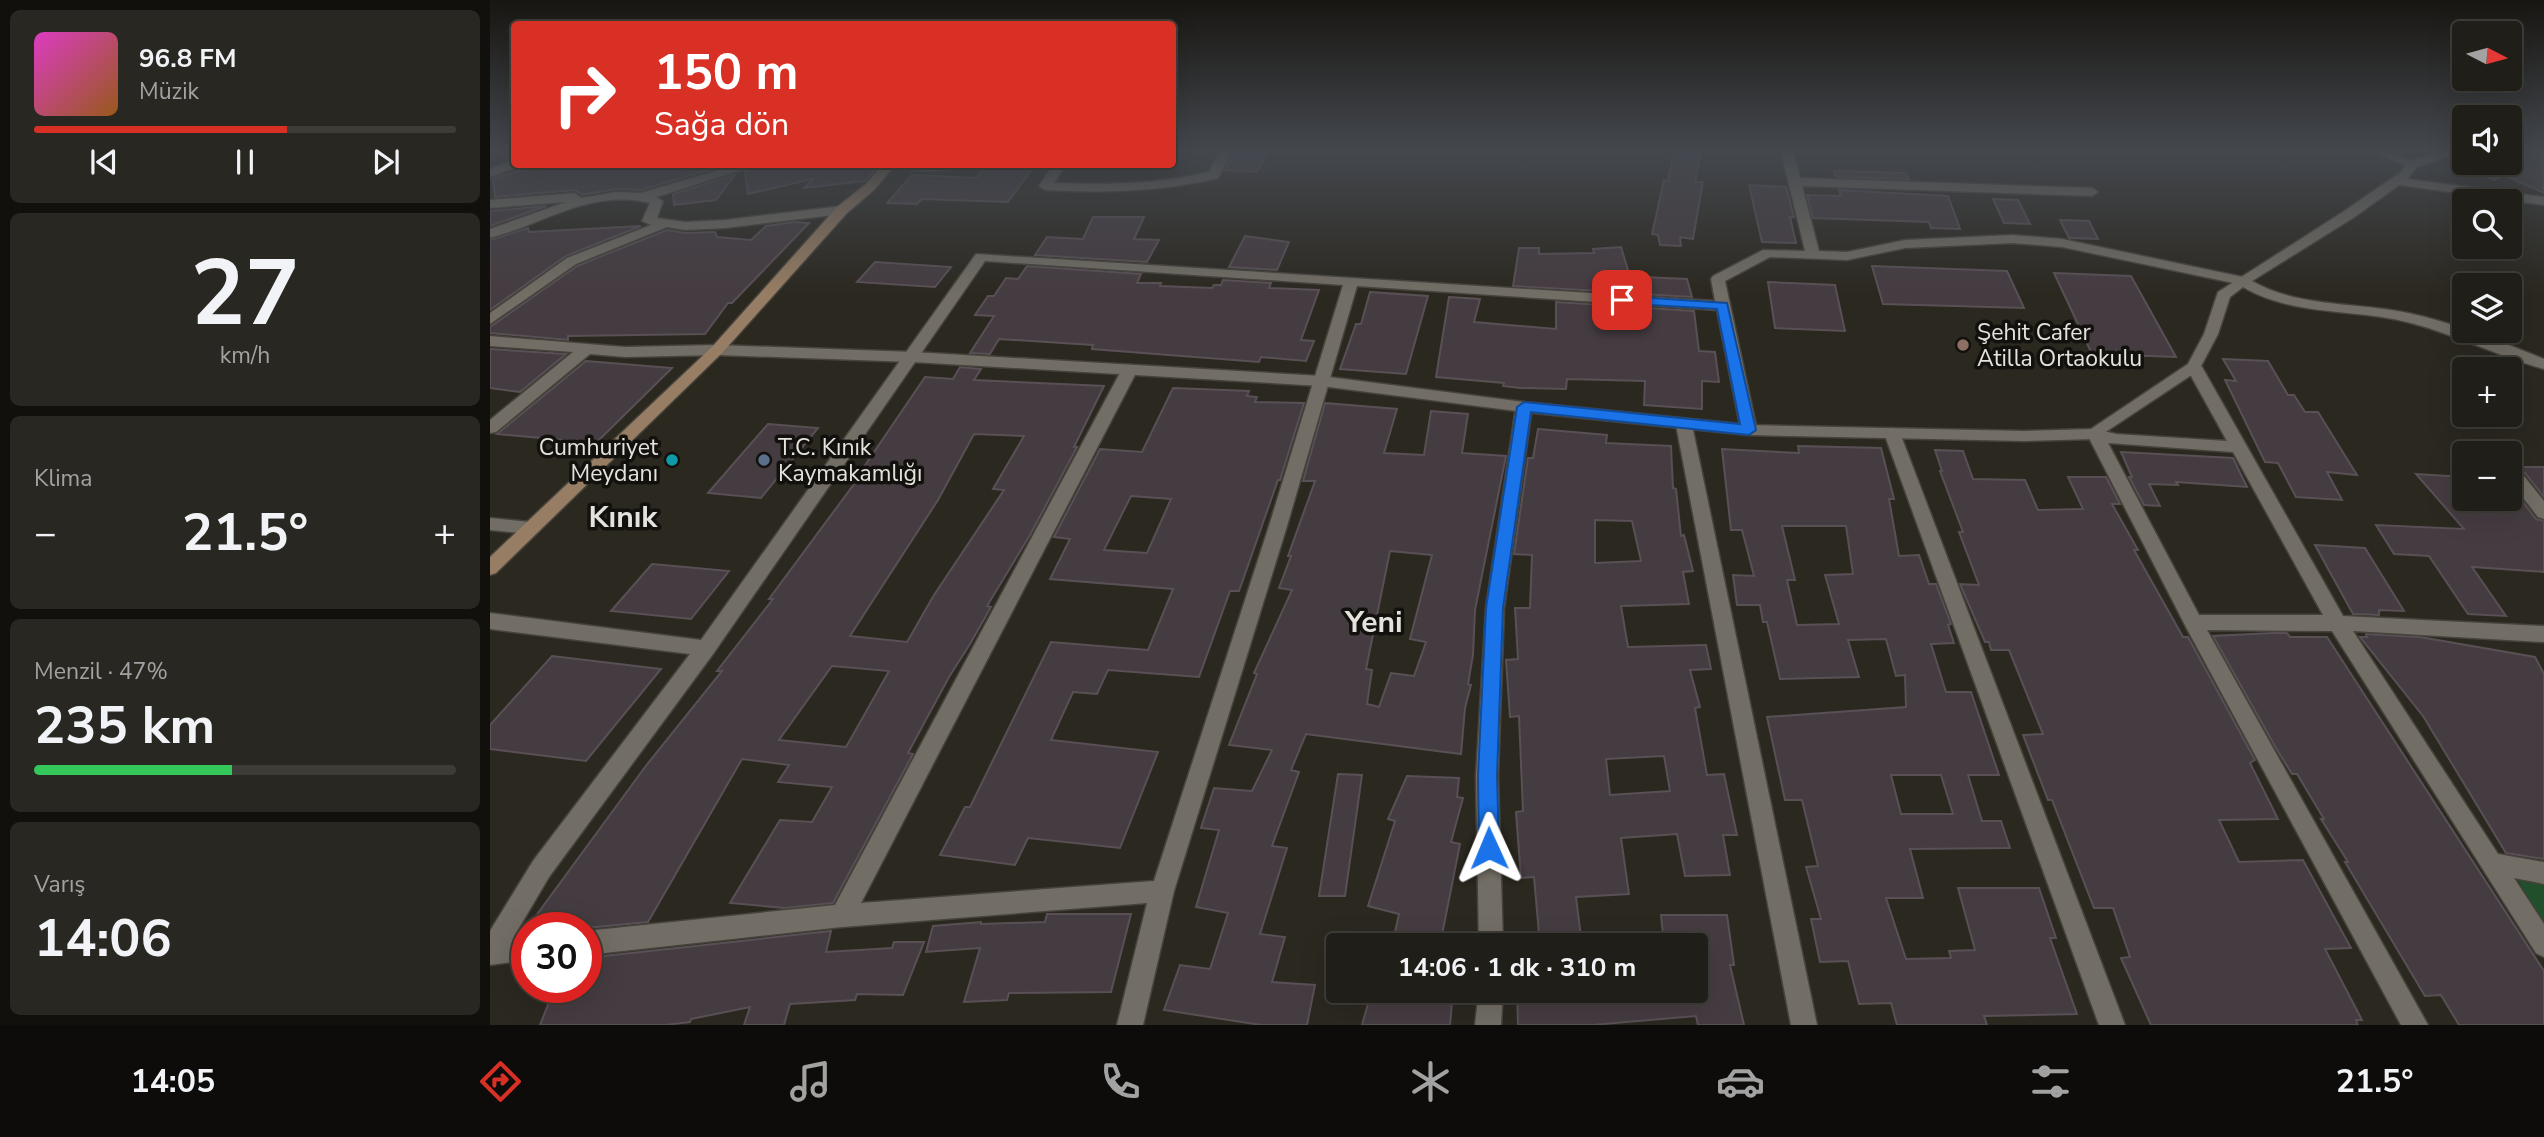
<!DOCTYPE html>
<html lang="tr">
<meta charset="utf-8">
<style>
:root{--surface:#201e18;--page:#282721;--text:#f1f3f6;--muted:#a2a2a2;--line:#3d3c37;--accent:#d93025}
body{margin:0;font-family:"Nunito Sans",sans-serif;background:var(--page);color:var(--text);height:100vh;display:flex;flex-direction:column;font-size:26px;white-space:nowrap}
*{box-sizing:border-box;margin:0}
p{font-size:23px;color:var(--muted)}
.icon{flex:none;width:38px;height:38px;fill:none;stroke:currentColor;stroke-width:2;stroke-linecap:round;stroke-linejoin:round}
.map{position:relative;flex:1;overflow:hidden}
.sheet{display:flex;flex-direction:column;gap:10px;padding:10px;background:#12100d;width:490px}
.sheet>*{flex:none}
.top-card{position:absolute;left:21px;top:21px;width:665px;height:147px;border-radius:7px;box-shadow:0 7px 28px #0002,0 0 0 2px var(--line);background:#d93025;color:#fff;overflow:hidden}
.needle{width:46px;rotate:96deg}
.controls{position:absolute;left:1962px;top:21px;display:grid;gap:14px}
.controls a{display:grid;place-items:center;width:70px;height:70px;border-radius:7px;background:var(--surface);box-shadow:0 7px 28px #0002,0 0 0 2px var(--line);font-size:35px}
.speed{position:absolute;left:21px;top:912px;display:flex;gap:14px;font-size:35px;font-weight:700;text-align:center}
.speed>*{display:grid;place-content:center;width:91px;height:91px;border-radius:50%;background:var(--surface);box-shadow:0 7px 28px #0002,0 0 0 2px var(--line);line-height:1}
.speed .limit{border:10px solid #d22;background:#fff;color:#111}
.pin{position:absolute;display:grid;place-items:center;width:60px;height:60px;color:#fff;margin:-30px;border-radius:14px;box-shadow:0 4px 10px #0006}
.me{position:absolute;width:77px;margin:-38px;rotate:359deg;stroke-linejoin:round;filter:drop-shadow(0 0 5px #0008)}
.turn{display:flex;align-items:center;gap:24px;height:147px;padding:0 28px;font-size:32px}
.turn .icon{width:91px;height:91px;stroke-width:2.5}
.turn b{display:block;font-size:49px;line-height:60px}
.big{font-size:52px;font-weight:700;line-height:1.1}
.sheet .widget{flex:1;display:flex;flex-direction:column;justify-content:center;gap:10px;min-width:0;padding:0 24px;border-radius:10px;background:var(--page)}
.sheet .dial{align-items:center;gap:0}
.dial b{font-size:91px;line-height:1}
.song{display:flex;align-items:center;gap:21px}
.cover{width:84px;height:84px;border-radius:10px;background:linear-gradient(135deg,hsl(310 70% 55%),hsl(30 70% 35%))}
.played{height:7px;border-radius:4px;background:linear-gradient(90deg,var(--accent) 60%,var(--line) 60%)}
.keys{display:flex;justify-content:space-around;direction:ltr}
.heat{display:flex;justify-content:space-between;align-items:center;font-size:38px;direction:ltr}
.charge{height:10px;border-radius:5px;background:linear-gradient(90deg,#34c759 47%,var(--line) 0)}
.trip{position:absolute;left:836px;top:933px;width:382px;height:70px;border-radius:7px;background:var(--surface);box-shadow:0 7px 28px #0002,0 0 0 2px var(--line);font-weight:700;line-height:70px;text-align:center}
.tabs{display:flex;height:112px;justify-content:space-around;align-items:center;background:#0d0c0a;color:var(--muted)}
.tabs .icon{width:49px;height:49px}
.tabs .active{color:var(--accent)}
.tabs b{font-size:32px;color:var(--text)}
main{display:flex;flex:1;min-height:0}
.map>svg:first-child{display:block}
.green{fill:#214f2b}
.building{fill:#453c41;stroke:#595055;stroke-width:2;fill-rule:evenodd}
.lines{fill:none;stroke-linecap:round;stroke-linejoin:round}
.minor-casing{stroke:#46433d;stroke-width:3}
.tertiary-casing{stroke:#46433d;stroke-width:3}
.secondary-casing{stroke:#46433d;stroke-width:3}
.minor{fill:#726e65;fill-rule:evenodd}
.tertiary{fill:#726e65;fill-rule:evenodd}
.secondary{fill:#977d63;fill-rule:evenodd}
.route{fill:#1a73e8;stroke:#114b97;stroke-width:2}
.education-dot{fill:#8d6e63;stroke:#12110d;stroke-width:2.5}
.culture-dot{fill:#0f9aa8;stroke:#12110d;stroke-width:2.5}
.service-dot{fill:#5c6f8a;stroke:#12110d;stroke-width:2.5}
.labels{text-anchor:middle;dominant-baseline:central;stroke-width:7;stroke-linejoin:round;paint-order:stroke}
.poi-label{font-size:23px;fill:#e5e2dd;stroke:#12110d;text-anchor:start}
.district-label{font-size:30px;font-weight:bold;fill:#e5e2dd;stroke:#12110d}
</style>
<main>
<section class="sheet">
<div class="widget">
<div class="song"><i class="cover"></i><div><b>96.8 FM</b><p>Müzik</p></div></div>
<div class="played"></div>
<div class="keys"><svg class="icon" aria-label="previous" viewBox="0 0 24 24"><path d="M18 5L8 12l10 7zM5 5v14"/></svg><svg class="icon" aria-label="pause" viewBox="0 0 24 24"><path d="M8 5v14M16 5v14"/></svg><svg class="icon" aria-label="next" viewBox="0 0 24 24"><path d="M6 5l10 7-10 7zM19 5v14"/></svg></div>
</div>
<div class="widget dial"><b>27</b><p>km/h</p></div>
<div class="widget"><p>Klima</p>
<div class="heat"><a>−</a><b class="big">21.5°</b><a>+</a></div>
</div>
<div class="widget"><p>Menzil · 47%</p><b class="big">235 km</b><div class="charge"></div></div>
<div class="widget"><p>Varış</p><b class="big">14:06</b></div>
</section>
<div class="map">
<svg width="2054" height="1025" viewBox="0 0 2054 1025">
<rect width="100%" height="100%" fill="#2b2820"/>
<path class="green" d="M2025 875 2054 879V926Z"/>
<g class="building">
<path d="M746 151H778L767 172 735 170Z"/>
<path d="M1184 151H1211L1205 182H1213L1203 239 1190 237 1191 246 1170 245 1168 235 1162 234 1174 180 1178 181Z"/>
<path d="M2020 151H2054V193L2014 175 2004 180 1974 166 1982 163H2020Z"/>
<path d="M50 164H238L151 190 126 189 92 195 85 190 5 197 3 179Z"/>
<path d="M272 164H354L386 168 375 181 314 188 323 179 258 194 255 171Z"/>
<path d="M496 165 544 166 518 202 432 199 427 204 397 203 422 175 487 178Z"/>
<path d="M1344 171 1416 173 1419 179 1346 177Z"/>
<path d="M245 175 226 200 184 205 183 194Z"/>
<path d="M1259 185 1296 187 1304 217H1300L1306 243 1272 242Z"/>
<path d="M1349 190 1458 196 1470 229 1441 228 1439 222 1323 218 1317 195 1351 196Z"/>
<path d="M1503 199 1528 200 1540 224 1514 223Z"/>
<path d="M56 206 0 226V211Z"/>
<path d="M603 217H654L644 239 669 240 657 262 545 255 557 237 593 239Z"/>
<path d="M1570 220 1599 221 1608 239 1579 238Z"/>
<path d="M304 222 319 223 242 303H238L215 334 78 336V340L0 333V327L87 266 177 230 195 233 225 232 227 237 261 240 276 226Z"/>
<path d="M151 226 76 256 0 310V240L38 228 39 232Z"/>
<path d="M755 236 799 242 787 270 739 267Z"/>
<path d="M1131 247 1145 293 1023 286 1029 248H1049V254L1104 253 1103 249Z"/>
<path d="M385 262 461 267 445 287 367 282Z"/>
<path d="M537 266 651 274 647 283H671L670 286 722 288 724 285H731L733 280 781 283 779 288 829 290 811 340 824 341 816 361 771 357 769 362 602 349 603 345 509 339 500 354 480 353 504 316 485 315 498 296H504L516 278 528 279Z"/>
<path d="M1382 266 1517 271 1534 308 1393 304Z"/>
<path d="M1564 273 1641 276 1686 357 1602 354Z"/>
<path d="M1153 277 1197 279 1202 297 1149 294Z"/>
<path d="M1278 282 1345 285 1355 331 1285 328Z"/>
<path d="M880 292 938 296 916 374 850 369 866 324H871Z"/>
<path d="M959 297 990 299 984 322 1066 329V302L1204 311 1209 351 1225 352 1229 382 1212 381V409L1154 405 1155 381 1077 379 1076 389 1030 388 1013 386 1014 383 946 377Z"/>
<path d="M0 349 76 354 30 392 0 388Z"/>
<path d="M1733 359 1778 361 1798 395H1804L1815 412H1828L1867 475 1837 472 1852 500 1806 497 1788 463 1775 462 1735 380 1746 381Z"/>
<path d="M96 361 182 368 106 443 7 434Z"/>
<path d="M470 367 491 369 484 380 614 386 584 447H587L540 535 497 606 501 607 480 644 459 677 418 753 423 754 343 903 295 908 240 903 290 820 322 822 342 787 288 782 299 765 252 759 158 922 96 928H37L155 767 232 671H227L283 599H279L367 480H365L435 377 463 379ZM484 434 534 436 503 489 514 490 444 595 417 642 360 636 448 500ZM342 666 399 671 356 747 289 740Z"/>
<path d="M683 388 759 391 757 396 767 397 765 402 814 403 790 480H788L749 591H740L709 677 618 670 607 694 583 692 561 740 668 752 630 848 538 838 525 865 450 855 475 807H480L561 642 658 650 683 589 560 579 580 539 564 537 610 449 652 452ZM641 496 681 499 657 553 614 550Z"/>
<path d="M835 403 907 409 894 453 934 455 941 411 978 414 972 453 1016 456 985 610 983 655 978 684 981 685 975 708 971 754 816 734 801 770 809 772 782 846 797 848 770 934 795 937 782 982 825 985 817 1025H771L674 1010 690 965 720 969 738 913 706 907 729 830 711 828 724 788 762 791 782 750 739 745 767 674 764 673 802 590 789 588 801 556H798L825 481H813ZM900 551 942 555 920 639 936 642 924 676 901 673 889 707 877 704 882 670 876 669Z"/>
<path d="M278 424 328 428 271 498 218 493Z"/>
<path d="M1048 429 1117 435 1116 443 1181 446 1183 488 1186 489 1191 536 1194 535 1203 571 1193 572 1199 604 1131 606 1138 647 1216 645 1221 669 1200 670 1210 707 1205 708 1217 775 1234 774 1247 835H1233L1240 875 1195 876 1187 834 1131 838 1139 894 1086 897 1092 945H1050L1044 877 1031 878 1026 812 1033 811 1029 716 1020 717 1016 660 1028 659 1025 608H1040L1042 555 1024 554 1038 458H1043ZM1105 520 1142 521 1151 561 1105 563ZM1174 756 1180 791 1120 795 1116 759Z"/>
<path d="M1308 446 1391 448 1404 499H1399L1409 556 1429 555 1439 584H1446L1461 624 1458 625 1464 643 1441 644 1456 692H1481L1509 775H1478L1492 821H1511L1520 848 1420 849 1433 898H1396L1416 959 1461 958 1459 951 1485 950 1468 888H1549L1566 938H1560L1587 1014 1494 1016 1497 1025H1407L1401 1003 1369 1004 1358 961 1330 962 1321 919H1331L1316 867 1328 866 1312 800H1295L1277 717 1416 707 1415 675 1406 676 1396 639 1358 640 1369 677 1290 679 1277 622H1273L1270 605H1247L1243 575 1264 576 1252 530H1241L1232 449 1309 453ZM1292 526H1356L1363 574 1335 575 1349 624 1307 625 1297 580H1305ZM1401 775H1451L1463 814H1411Z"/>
<path d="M1445 450 1473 451 1483 479 1535 480 1548 510 1593 509 1578 477H1616L1630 504H1622L1648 550H1644L1693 637H1698L1765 760 1760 763 1788 819 1729 820 1749 862 1813 860 1861 948 1835 949 1872 1020H1866L1868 1025H1661L1631 958 1640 957 1623 908H1604L1562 800H1558L1533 735 1553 734 1519 650H1501L1499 642H1495L1470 584 1489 585 1469 532H1473L1450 471H1452Z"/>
<path d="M1631 452 1743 458 1757 487 1686 482 1688 485 1659 484 1670 506 1654 505 1639 477H1642Z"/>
<path d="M2020 467H2054V497L2035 473 2028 471 2020 473Z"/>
<path d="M1926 474 1974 477V499L2020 501V485L2046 519 2054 521V572L1982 567 2016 616 1978 614 1939 556 1904 554 1886 525 1974 529Z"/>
<path d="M1825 545 1875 548 1914 611 1889 610V615L1863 614Z"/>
<path d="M162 564 239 571 201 619 121 611Z"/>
<path d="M1783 633H1797L1800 637H1837L2054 971V1025H1969L1951 995 1935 996 1855 862H1858L1831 819H1834L1807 774H1802L1786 748 1723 636Z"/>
<path d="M1876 634 1930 637 2045 657 2054 674V859L2016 853 1933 716 1870 637H1877Z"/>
<path d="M62 656 171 669 96 761 0 749V725Z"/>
<path d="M848 774 872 775 855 896H829Z"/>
<path d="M917 776 969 778 967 797 973 798 961 842 970 844 950 945H902L909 914 878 906 905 821 898 819Z"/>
<path d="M557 914H641L621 992 519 993 517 1000 474 1002 490 948 436 952 443 926 491 922V924L555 922Z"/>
<path d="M1171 915H1237L1244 965H1240L1254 1025H1208L1206 1016 1102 1025H1028L1027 990H1123L1124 1000 1206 990V945H1174Z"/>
<path d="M341 931 336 952 402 948 404 942H434L413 995 367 994 365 1000 300 1004 294 1025H254L260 1007 201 1019 200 1022 175 1025H50L65 987H96V958Z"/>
<path d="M882 990H963L960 1025H872Z"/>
</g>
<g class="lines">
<defs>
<g id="minor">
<path d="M730 151H742L728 178C671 192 614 193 555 190L549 186 564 164H576L564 183C616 185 668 184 719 172Z"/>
<path d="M1291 151H1303L1310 178 1602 188 1608 192 1602 196 1312 186 1329 251 1357 252 1415 240 1522 235 1572 239 1753 277 1760 281 1753 285 1572 247 1522 243 1415 248 1357 260 1280 257 1235 281 1267 430 1259 435 1251 430 1227 310 867 286 797 526 684 891 653 1025H627L657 903 352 927 96 955V931L345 905 631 371 639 366 647 371 371 903 664 881 779 526 853 285 495 261 223 654 59 877 23 938 37 936V960L0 965V931L43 861 200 654 0 629V613L211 640 486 254 1225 301 1221 279 1223 276 1273 250 1315 251Z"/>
<path d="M1882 151H1898L1928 164 1918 167Z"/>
<path d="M24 160V164H30L28 167 0 177V169Z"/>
<path d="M249 164H270L166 197 173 201 167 218 195 222 235 220 352 206 358 210 352 214 235 228 195 230 177 227 86 264 0 324V313L77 258 161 225 152 221 160 203C102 188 53 224 0 238V229L76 202 0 208V200L85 193 91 198 126 192 151 193Z"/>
<path d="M404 164H473C460 173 417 173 404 164Z"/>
<path d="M0 336 135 347 227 345 235 350 227 355 135 357 100 354 6 432 0 433V420L83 352 0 346Z"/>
<path d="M1704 362 1712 367 1853 616 2054 626V642L1863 631 2008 854 2054 862V884L2024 878 2054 924V957L2046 953 1842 631 1717 630 1938 1025H1911L1696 627 1597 434 1605 429 1626 434 1737 441 1696 367ZM1618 443 1743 452 1833 615H1709Z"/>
<path d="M1034 402 1042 407 1014 608 1008 776 1013 945H989L986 776 996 608 1026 407Z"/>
<path d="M1194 420 1202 425 1327 1025H1301L1186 425Z"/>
<path d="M1402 428 1410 433 1635 1025H1609L1394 433Z"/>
<path d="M2027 473 2033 475 2054 501V519L2048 517 2020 481 2021 475Z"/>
<path d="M989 990H1013L1011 1025H985Z"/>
</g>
<g id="tertiary">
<path d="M1954 151H1972L1927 167 1917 179 2054 197V205L1909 185 1866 216 1762 281C1809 308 1867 302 1918 313 1965 323 2009 341 2054 359V369C2009 357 1967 335 1921 323 1866 308 1804 317 1753 287L1740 297 1728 334 1709 370 1605 439 1534 441 1259 435 1034 412 831 386 423 362 227 355 219 350 227 345 423 352 831 376 1034 402 1259 425 1534 431 1601 429 1698 364 1714 334 1728 292 1856 210 1911 172 1918 161Z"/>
<path d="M0 518 40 522 46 523 49 528 46 533 40 534 0 530Z"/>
</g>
<path id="secondary" d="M393 164H406L384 190 357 213 232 353 6 573 0 575V557L222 347 347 207 376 184Z"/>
</defs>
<use href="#minor" class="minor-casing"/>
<use href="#tertiary" class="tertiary-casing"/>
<use href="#secondary" class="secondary-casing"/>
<use href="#minor" class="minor"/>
<use href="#tertiary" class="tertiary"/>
<use href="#secondary" class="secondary"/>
</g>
<linearGradient id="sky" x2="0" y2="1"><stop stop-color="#181612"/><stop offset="0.51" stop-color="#44484e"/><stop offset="1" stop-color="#44484e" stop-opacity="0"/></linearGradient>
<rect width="2054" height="294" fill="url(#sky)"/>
<path class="route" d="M1132 296 1237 303 1266 430 1259 435 1041 412 1013 608 1007 776 1009 848 1006 855 999 858 992 855 989 848 988 776 996 608 1027 407 1034 402 1250 424 1227 309 1128 303 1126 300Z"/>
<circle class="education-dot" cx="1473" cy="345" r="7"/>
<circle class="culture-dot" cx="182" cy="460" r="7"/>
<circle class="service-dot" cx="274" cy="460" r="7"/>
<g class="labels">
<g class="poi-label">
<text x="1487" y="332">Şehit Cafer<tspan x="1487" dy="26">Atilla Ortaokulu</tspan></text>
<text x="168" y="447" text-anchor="end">Cumhuriyet<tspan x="168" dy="26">Meydanı</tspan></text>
<text x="288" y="447">T.C. Kınık<tspan x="288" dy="26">Kaymakamlığı</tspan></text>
</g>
<g class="district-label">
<text x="133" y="517">Kınık</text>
<text x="884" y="622">Yeni</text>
</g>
</g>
</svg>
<div class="controls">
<a><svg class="needle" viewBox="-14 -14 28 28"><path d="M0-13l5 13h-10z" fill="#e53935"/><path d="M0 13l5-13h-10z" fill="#a2a2a2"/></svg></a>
<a><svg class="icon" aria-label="sound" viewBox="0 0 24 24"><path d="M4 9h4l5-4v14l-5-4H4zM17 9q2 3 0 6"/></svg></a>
<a><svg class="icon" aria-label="search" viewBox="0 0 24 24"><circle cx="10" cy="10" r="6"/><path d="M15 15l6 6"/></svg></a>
<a><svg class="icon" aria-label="layers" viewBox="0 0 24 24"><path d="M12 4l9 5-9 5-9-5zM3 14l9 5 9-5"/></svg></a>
<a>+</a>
<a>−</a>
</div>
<div class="speed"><div class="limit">30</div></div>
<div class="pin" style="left:1132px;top:300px;background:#d93025"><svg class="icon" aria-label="arrive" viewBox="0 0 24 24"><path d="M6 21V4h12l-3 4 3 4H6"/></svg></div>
<svg class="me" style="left:999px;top:848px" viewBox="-20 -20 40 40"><path d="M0-17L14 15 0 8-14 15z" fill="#1a73e8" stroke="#fff" stroke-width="4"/></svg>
<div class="trip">14:06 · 1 dk · 310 m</div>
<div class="top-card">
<div class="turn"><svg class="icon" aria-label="right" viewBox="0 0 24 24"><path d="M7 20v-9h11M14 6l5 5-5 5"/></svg><div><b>150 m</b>Sağa dön</div></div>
</div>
</div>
</main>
<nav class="tabs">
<b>14:05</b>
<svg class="icon active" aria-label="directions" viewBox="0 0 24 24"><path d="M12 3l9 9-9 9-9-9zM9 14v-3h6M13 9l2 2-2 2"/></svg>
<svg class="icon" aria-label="music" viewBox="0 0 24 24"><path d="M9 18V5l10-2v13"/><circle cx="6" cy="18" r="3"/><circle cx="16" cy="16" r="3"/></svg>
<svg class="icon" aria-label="phone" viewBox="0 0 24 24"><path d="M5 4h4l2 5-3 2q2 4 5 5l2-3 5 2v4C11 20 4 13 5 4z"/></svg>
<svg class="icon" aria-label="climate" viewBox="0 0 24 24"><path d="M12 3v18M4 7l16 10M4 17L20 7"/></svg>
<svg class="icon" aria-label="car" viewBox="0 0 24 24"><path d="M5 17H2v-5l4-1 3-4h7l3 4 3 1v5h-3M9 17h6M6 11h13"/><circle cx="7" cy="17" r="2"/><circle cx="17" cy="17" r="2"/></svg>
<svg class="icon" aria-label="filters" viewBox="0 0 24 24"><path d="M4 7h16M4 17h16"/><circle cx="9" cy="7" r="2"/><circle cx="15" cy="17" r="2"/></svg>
<b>21.5°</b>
</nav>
